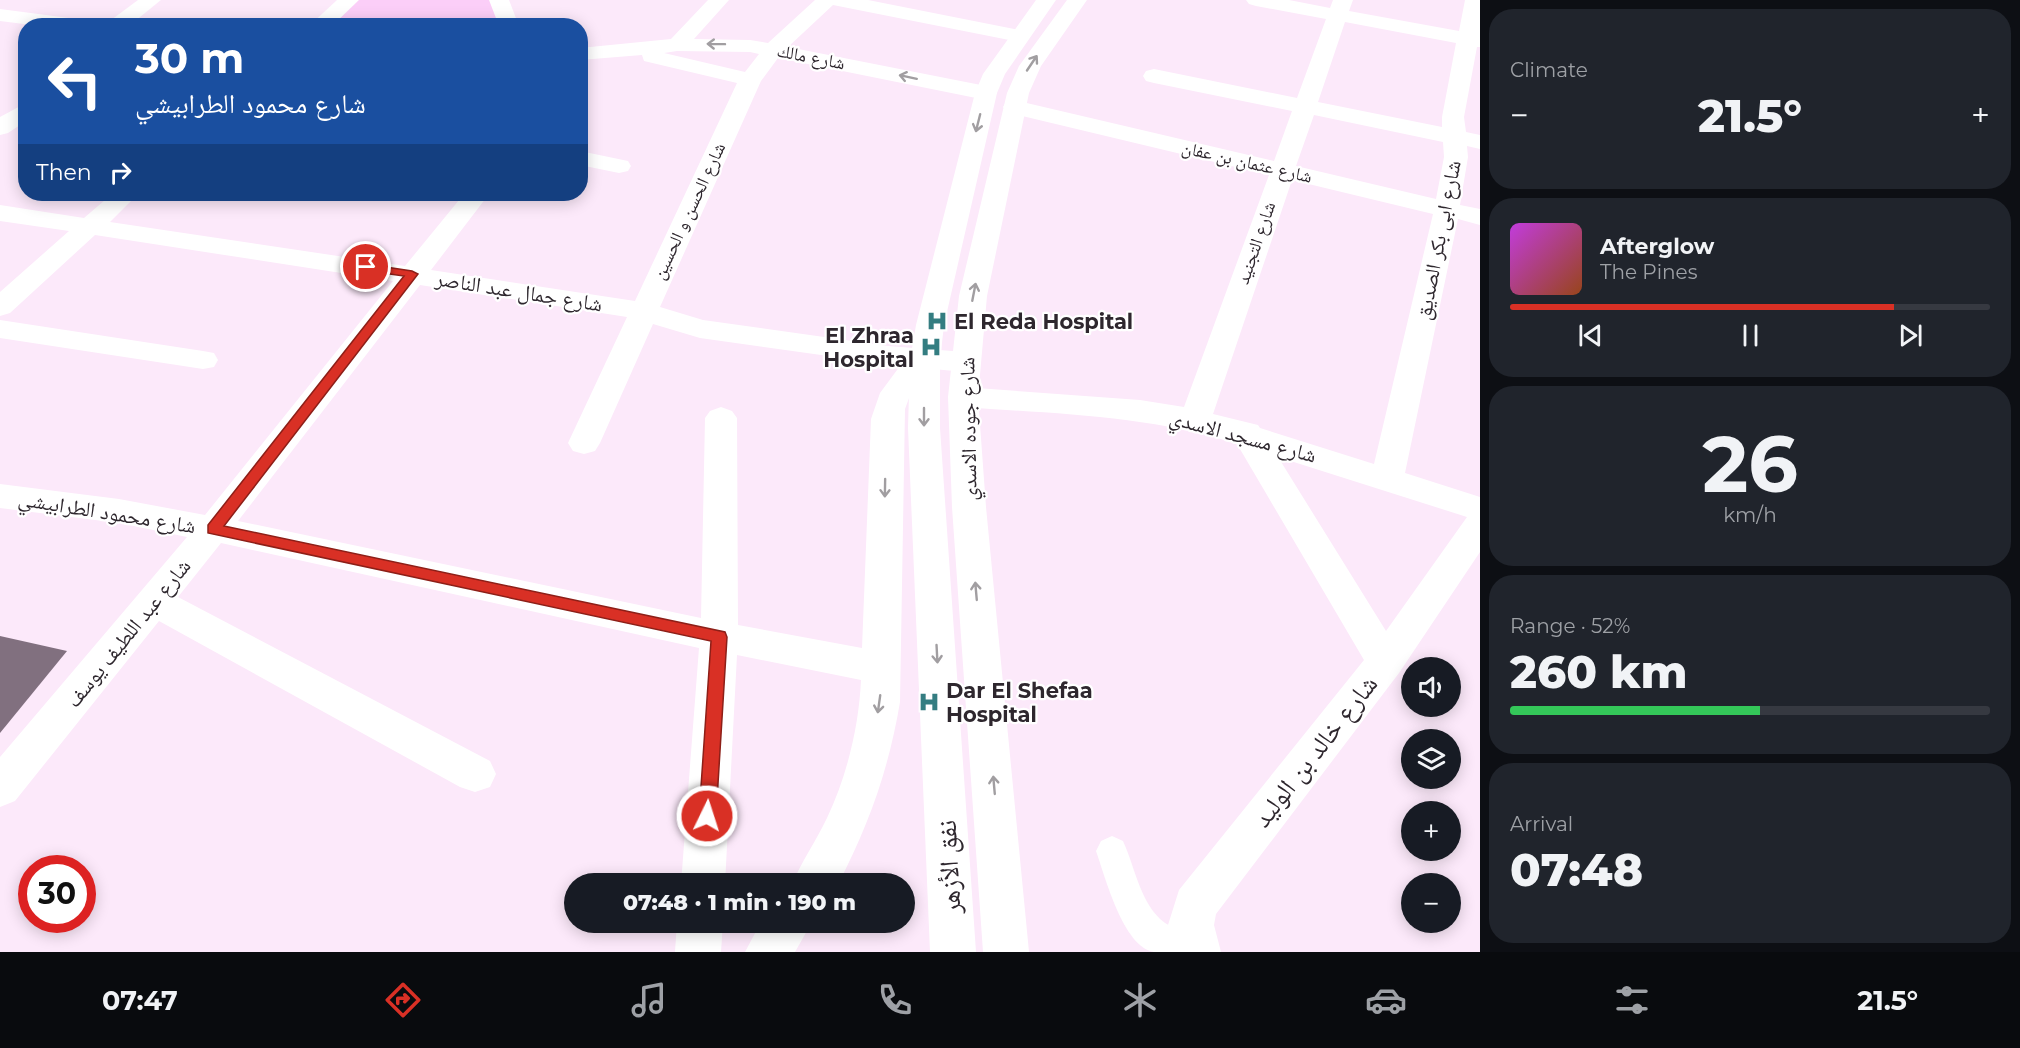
<!DOCTYPE html>
<meta charset="utf-8">
<style>
:root{--surface:#171b24;--page:#20242c;--text:#f1f3f6;--muted:#9ea1a6;--line:#363941;--accent:#d93025}
body{margin:0;font-family:Montserrat,"Noto Naskh Arabic",sans-serif;background:var(--page);color:var(--text);height:100vh;display:flex;flex-direction:column;font-size:22px;white-space:nowrap}
*{box-sizing:border-box;margin:0}
p{font-size:20px;color:var(--muted)}
.icon{flex:none;width:33px;height:33px;fill:none;stroke:currentColor;stroke-width:2;stroke-linecap:round;stroke-linejoin:round}
.map{position:relative;flex:1;overflow:hidden}
.drawer{display:flex;flex-direction:column;gap:9px;padding:9px;background:#0d0f14;width:540px}
.drawer>*{flex:none}
.top-card{position:absolute;left:18px;top:18px;width:570px;height:183px;border-radius:24px;box-shadow:0 3px 15px #0003;background:#1a4fa0;color:#fff;overflow:hidden}
.tools{position:absolute;left:1401px;top:657px;display:grid;gap:12px}
.tools a{display:grid;place-items:center;width:60px;height:60px;border-radius:50%;background:var(--surface);box-shadow:0 3px 15px #0003;font-size:30px}
.speed{position:absolute;left:18px;top:855px;display:flex;gap:12px;font-size:30px;font-weight:700;text-align:center}
.speed>*{display:grid;place-content:center;width:78px;height:78px;border-radius:50%;background:var(--surface);box-shadow:0 3px 15px #0003;line-height:1}
.speed .limit{border:9px solid #d22;background:#fff;color:#111}
.pin{position:absolute;display:grid;place-items:center;width:51px;height:51px;color:#fff;margin:-26px;border:3px solid #fff;border-radius:50%;box-shadow:0 2px 6px #0007}
.me{position:absolute;width:66px;margin:-33px;rotate:4deg;stroke-linejoin:round;filter:drop-shadow(0 0 4px #0008)}
.turn{display:flex;align-items:center;gap:21px;height:126px;padding:0 18px;font-size:27px}
.turn .icon{width:78px;height:78px;stroke-width:2.5}
.turn b{display:block;font-size:42px;line-height:51px}
.then{display:flex;align-items:center;height:57px;padding:0 18px;background:#0003;gap:12px;font-size:22px}
.big{font-size:45px;font-weight:800;line-height:1.1}
.drawer .card{flex:1;display:flex;flex-direction:column;justify-content:center;gap:9px;min-width:0;padding:0 21px;border-radius:24px;background:var(--page)}
.drawer .dial{align-items:center;gap:0}
.dial b{font-size:78px;line-height:1}
.song{display:flex;align-items:center;gap:18px}
.cover{width:72px;height:72px;border-radius:9px;background:linear-gradient(135deg,hsl(290 70% 55%),hsl(20 70% 35%))}
.played{height:6px;border-radius:3px;background:linear-gradient(90deg,var(--accent) 80%,var(--line) 80%)}
.keys{display:flex;justify-content:space-around;direction:ltr}
.heat{display:flex;justify-content:space-between;align-items:center;font-size:33px;direction:ltr}
.charge{height:9px;border-radius:4px;background:linear-gradient(90deg,#34c759 52%,var(--line) 0)}
.trip{position:absolute;left:564px;top:873px;width:351px;height:60px;border-radius:30px;background:var(--surface);box-shadow:0 3px 15px #0003;font-weight:800;line-height:60px;text-align:center}
.tab-bar{display:flex;height:96px;justify-content:space-around;align-items:center;background:#090b0e;color:var(--muted)}
.tab-bar .icon{width:42px;height:42px}
.tab-bar .active{color:var(--accent)}
.tab-bar b{font-size:27px;color:var(--text)}
main{display:flex;flex:1;min-height:0}
.map>svg:first-child{display:block}
.green{fill:#fbcef8}
.building{fill:#81707f}
.lines{fill:none;stroke-linecap:round;stroke-linejoin:round}
.lane{fill:#fff;fill-rule:evenodd}
.street{fill:#fff;fill-rule:evenodd}
.secondary{fill:#fff;fill-rule:evenodd}
.oneway{stroke:#a19ea1}
.route{fill:#d93025;stroke:#8d1f18;stroke-width:1.5}
.labels{text-anchor:middle;dominant-baseline:central;stroke-width:4.5;stroke-linejoin:round;paint-order:stroke}
.far-street-label{font-size:18px;fill:#2e272e;stroke:#fff}
.street-label{font-size:21px;fill:#2e272e;stroke:#fff}
.poi-label{font-size:21px;font-weight:bold;fill:#2e272e;stroke:#fff;text-anchor:start}
.near-street-label{font-size:26px;fill:#2e272e;stroke:#fff}
</style>
<main>
<div class="map">
<svg width="1480" height="952" viewBox="0 0 1480 952">
<rect width="100%" height="100%" fill="#fce9fa"/>
<path class="green" d="M350 0H496L507 26H320Z"/>
<path class="building" d="M0 636 67 651 0 733Z"/>
<g class="lines">
<path class="lane" d="M1112 836 1123 841C1136 869 1141 910 1170 926 1180 932 1196 930 1207 934L1212 946 1209 952C1191 952 1171 952 1154 952 1123 947 1105 876 1096 851L1101 841Z"/>
<g class="street">
<path d="M138 0H161L129 26H40L0 21V9L107 23Z"/>
<path d="M337 0H359L332 26H309Z"/>
<path d="M489 0H509L519 26H499Z"/>
<path d="M708 0H729L694 39 750 40 768 43 815 0H868L1019 30 1026 32 1029 36 1026 40 1019 42 833 5 788 47 986 86 994 88 997 93 994 98 986 100 778 58 761 81 660 307 703 320 888 346 965 352 976 355 980 362 976 369 965 372 933 369 912 390 905 409 900 702C889 768 869 825 838 884H792C802 861 816 841 827 818 847 776 859 726 861 680L737 655 725 884H681L699 648 221 543 178 597 490 761 496 774 490 787 475 792 460 787 159 621 15 801 0 807V757L187 537 119 523 0 508V484L119 499 205 515 393 281 95 235 10 313 0 316V292L69 231 0 221V205L84 218 112 194H138L110 222 405 266 464 194H489L431 270 635 301 737 83 644 61 642 55 580 60V48L671 39ZM677 51 750 52 759 54 745 72 664 53ZM420 285 627 317 568 443 573 451 584 454 595 451 600 443 653 324 700 338 900 366 880 393 871 419 862 648 738 625 737 418 732 411 721 407 710 411 705 418 701 618 238 521Z"/>
<path d="M1246 0H1289L1330 8 1333 0H1353L1349 11 1459 31 1465 0H1480V47H1477L1464 117 1466 132 1480 135V149L1467 146 1468 157 1460 205 1480 209V225L1458 219 1405 473 1480 497V552L1399 673 1216 914 1214 925 1221 952H1175L1168 925 1179 890 1364 660 1237 444C1148 415 1056 414 963 407L952 404 948 397 952 390 963 387 1140 400 1184 407 1269 175 1006 112 1003 107 1006 102 1014 100 1274 161 1292 111 1154 83 1146 81 1143 76 1146 71 1154 69 1297 98 1326 19 1256 6 1249 4ZM1345 22 1456 43 1442 117V127L1318 102ZM1314 115 1443 142 1444 157 1436 199 1296 166ZM1292 180 1433 214 1374 464 1260 428 1258 425 1213 414ZM1278 457 1467 517 1386 631Z"/>
<path d="M26 103V121L8 133 0 135V117Z"/>
<path d="M580 151 628 161 631 166 628 171 619 173 580 165Z"/>
<path d="M0 320 203 351 214 353 218 360 214 367 203 369 0 338Z"/>
<path d="M677 922H723L721 952H675Z"/>
<path d="M761 922H812L795 952H745Z"/>
</g>
<g class="secondary">
<path d="M1036 0H1056L1005 74 997 93 944 325 940 360V428L976 952H930L908 428 910 360 916 325 975 93 983 74Z"/>
<path d="M1067 0H1087L1041 66 1029 93 987 296 978 397 986 507 1029 952H983L952 507 948 397 959 296 1007 93 1019 66Z"/>
</g>
</g>
<defs><path id="oneway-shaft" d="M-6 0H5M1.5-3L5.5 0L1.5 3" fill="none" stroke-width="1.6" stroke-linecap="round" stroke-linejoin="round" transform="scale(1.5)"/></defs>
<g class="oneway">
<use href="#oneway-shaft" transform="translate(716 44) rotate(-179)"/>
<use href="#oneway-shaft" transform="translate(1032 63) rotate(-56)"/>
<use href="#oneway-shaft" transform="translate(908 77) rotate(-168)"/>
<use href="#oneway-shaft" transform="translate(978 123) rotate(104)"/>
<use href="#oneway-shaft" transform="translate(974 292) rotate(-79)"/>
<use href="#oneway-shaft" transform="translate(924 417) rotate(90)"/>
<use href="#oneway-shaft" transform="translate(885 488) rotate(91)"/>
<use href="#oneway-shaft" transform="translate(976 591) rotate(-95)"/>
<use href="#oneway-shaft" transform="translate(937 654) rotate(87)"/>
<use href="#oneway-shaft" transform="translate(879 704) rotate(98)"/>
<use href="#oneway-shaft" transform="translate(994 785) rotate(-95)"/>
</g>
<path class="route" d="M366 264 412 271 418 274 224 526 725 632 727 637 716 816 714 822 707 824 701 822 699 816 711 641 208 533V525L404 276 362 270V265Z"/>
<defs>
<symbol id="hospital-bare" viewBox="-9 -9 18 18"><path d="M-5-5h3v3.5h4V-5h3V5h-3V1.5h-4V5h-3Z" fill="#347d81" stroke="#fff" stroke-width="2.5" paint-order="stroke"/></symbol>
</defs>
<g fill-rule="evenodd">
<use href="#hospital-bare" x="922" y="306" width="30" height="30"/>
<use href="#hospital-bare" x="916" y="332" width="30" height="30"/>
<use href="#hospital-bare" x="914" y="687" width="30" height="30"/>
</g>
<g class="labels">
<g class="far-street-label">
<text transform="translate(811 57) rotate(11)">شارع مالك</text>
<text transform="translate(1247 162) rotate(13)">شارع عثمان بن عفان</text>
<text transform="translate(689 211) rotate(-65)">شارع الحسن و الحسين</text>
<text transform="translate(1256 243) rotate(-71)">شارع التجنيد</text>
</g>
<g class="street-label">
<text transform="translate(1438 240) rotate(-79)">شارع ابى بكر الصديق</text>
<text transform="translate(519 291) rotate(9)">شارع جمال عبد الناصر</text>
<text transform="translate(968 429) rotate(-91)">شارع جوده الاسدي</text>
<text transform="translate(1243 436) rotate(15)">شارع مسجد الاسدي</text>
<text transform="translate(107 512) rotate(9)">شارع محمود الطرابيشي</text>
<text transform="translate(128 633) rotate(-51)">شارع عبد اللطيف يوسف</text>
</g>
<g class="poi-label">
<text x="954" y="321">El Reda Hospital</text>
<text x="914" y="335" text-anchor="end">El Zhraa<tspan x="914" dy="24">Hospital</tspan></text>
<text x="946" y="690">Dar El Shefaa<tspan x="946" dy="24">Hospital</tspan></text>
</g>
<g class="near-street-label">
<text transform="translate(1315 751) rotate(-52)">شارع خالد بن الوليد</text>
<text transform="translate(949 867) rotate(-93)">نفق الأزهر</text>
</g>
</g>
</svg>
<div class="tools">
<a><svg class="icon" aria-label="sound" viewBox="0 0 24 24"><path d="M4 9h4l5-4v14l-5-4H4zM17 9q2 3 0 6"/></svg></a>
<a><svg class="icon" aria-label="layers" viewBox="0 0 24 24"><path d="M12 4l9 5-9 5-9-5zM3 14l9 5 9-5"/></svg></a>
<a>+</a>
<a>−</a>
</div>
<div class="speed"><div class="limit">30</div></div>
<div class="pin" style="left:366px;top:267px;background:#d93025"><svg class="icon" aria-label="arrive" viewBox="0 0 24 24"><path d="M6 21V4h12l-3 4 3 4H6"/></svg></div>
<svg class="me" style="left:707px;top:816px" viewBox="-20 -20 40 40"><circle r="17" fill="#d93025" stroke="#fff" stroke-width="3"/><path d="M0-11L8 9 0 5-8 9z" fill="#fff"/></svg>
<div class="trip">07:48 · 1 min · 190 m</div>
<div class="top-card">
<div class="turn"><svg class="icon" aria-label="left" viewBox="0 0 24 24"><path d="M17 20v-9H6M10 6l-5 5 5 5"/></svg><div><b>30 m</b>شارع محمود الطرابيشي</div></div>
<div class="then">Then<svg class="icon" aria-label="right" viewBox="0 0 24 24"><path d="M7 20v-9h11M14 6l5 5-5 5"/></svg></div>
</div>
</div>
<section class="drawer">
<div class="card"><p>Climate</p>
<div class="heat"><a>−</a><b class="big">21.5°</b><a>+</a></div>
</div>
<div class="card">
<div class="song"><i class="cover"></i><div><b>Afterglow</b><p>The Pines</p></div></div>
<div class="played"></div>
<div class="keys"><svg class="icon" aria-label="previous" viewBox="0 0 24 24"><path d="M18 5L8 12l10 7zM5 5v14"/></svg><svg class="icon" aria-label="pause" viewBox="0 0 24 24"><path d="M8 5v14M16 5v14"/></svg><svg class="icon" aria-label="next" viewBox="0 0 24 24"><path d="M6 5l10 7-10 7zM19 5v14"/></svg></div>
</div>
<div class="card dial"><b>26</b><p>km/h</p></div>
<div class="card"><p>Range · 52%</p><b class="big">260 km</b><div class="charge"></div></div>
<div class="card"><p>Arrival</p><b class="big">07:48</b></div>
</section>
</main>
<nav class="tab-bar">
<b>07:47</b>
<svg class="icon active" aria-label="directions" viewBox="0 0 24 24"><path d="M12 3l9 9-9 9-9-9zM9 14v-3h6M13 9l2 2-2 2"/></svg>
<svg class="icon" aria-label="music" viewBox="0 0 24 24"><path d="M9 18V5l10-2v13"/><circle cx="6" cy="18" r="3"/><circle cx="16" cy="16" r="3"/></svg>
<svg class="icon" aria-label="phone" viewBox="0 0 24 24"><path d="M5 4h4l2 5-3 2q2 4 5 5l2-3 5 2v4C11 20 4 13 5 4z"/></svg>
<svg class="icon" aria-label="climate" viewBox="0 0 24 24"><path d="M12 3v18M4 7l16 10M4 17L20 7"/></svg>
<svg class="icon" aria-label="car" viewBox="0 0 24 24"><path d="M5 17H2v-5l4-1 3-4h7l3 4 3 1v5h-3M9 17h6M6 11h13"/><circle cx="7" cy="17" r="2"/><circle cx="17" cy="17" r="2"/></svg>
<svg class="icon" aria-label="filters" viewBox="0 0 24 24"><path d="M4 7h16M4 17h16"/><circle cx="9" cy="7" r="2"/><circle cx="15" cy="17" r="2"/></svg>
<b>21.5°</b>
</nav>
